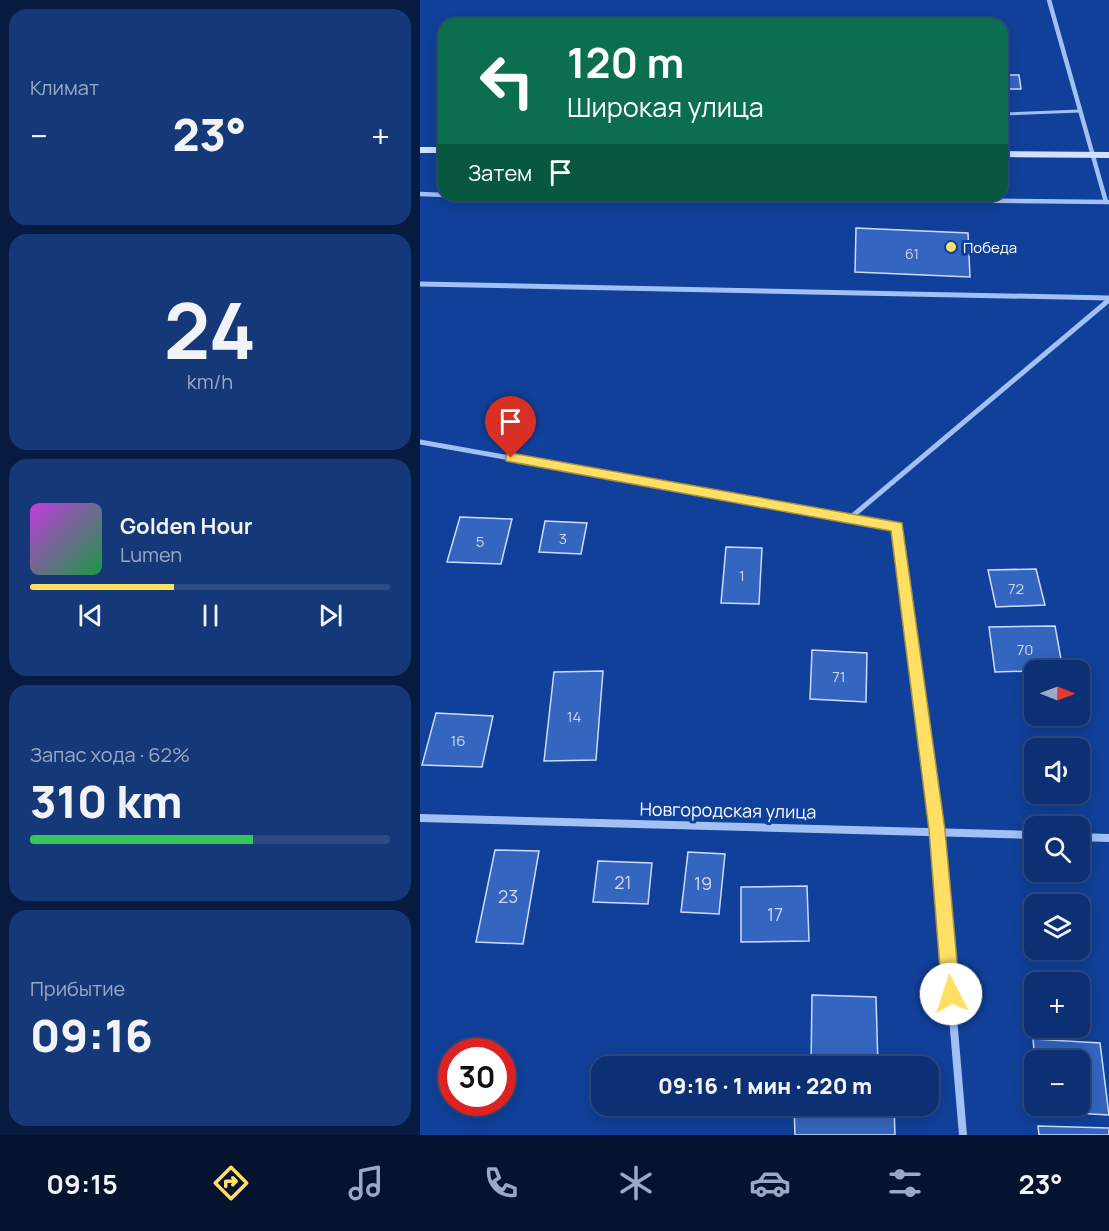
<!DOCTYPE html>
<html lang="ru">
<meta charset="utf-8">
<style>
:root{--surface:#0c3073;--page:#153878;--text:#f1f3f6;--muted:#9aa9c4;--line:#2c4b85;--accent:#ffe065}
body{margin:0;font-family:Manrope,sans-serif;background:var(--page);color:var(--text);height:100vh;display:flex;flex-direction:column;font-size:22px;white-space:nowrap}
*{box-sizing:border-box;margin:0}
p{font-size:20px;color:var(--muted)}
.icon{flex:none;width:33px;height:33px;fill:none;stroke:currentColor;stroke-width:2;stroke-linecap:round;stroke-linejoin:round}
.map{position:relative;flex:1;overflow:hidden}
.side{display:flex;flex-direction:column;gap:9px;padding:9px;background:#071a3f;width:420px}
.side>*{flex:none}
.guide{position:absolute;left:18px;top:18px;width:570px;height:183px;border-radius:18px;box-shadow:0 3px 15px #0003,0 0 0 2px var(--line);background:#0b6e4f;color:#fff;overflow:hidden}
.needle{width:39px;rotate:91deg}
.buttons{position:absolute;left:604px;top:660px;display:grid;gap:12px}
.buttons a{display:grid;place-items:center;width:66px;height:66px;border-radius:12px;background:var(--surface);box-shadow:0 3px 15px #0003,0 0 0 2px var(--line);font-size:30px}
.speed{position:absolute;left:18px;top:1038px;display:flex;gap:12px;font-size:30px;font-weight:700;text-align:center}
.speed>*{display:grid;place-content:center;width:78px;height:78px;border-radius:50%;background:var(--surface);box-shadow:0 3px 15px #0003,0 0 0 2px var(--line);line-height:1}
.speed .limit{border:9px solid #d22;background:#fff;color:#111}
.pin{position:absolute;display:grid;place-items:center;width:51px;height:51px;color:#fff;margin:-62px -26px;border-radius:50% 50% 50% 0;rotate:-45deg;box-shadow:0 0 6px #0007}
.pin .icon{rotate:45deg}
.me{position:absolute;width:66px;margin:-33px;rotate:355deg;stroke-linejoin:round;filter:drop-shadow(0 0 4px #0008)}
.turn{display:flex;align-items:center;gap:21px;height:126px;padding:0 30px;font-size:27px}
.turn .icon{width:78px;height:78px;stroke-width:2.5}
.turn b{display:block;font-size:42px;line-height:51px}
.then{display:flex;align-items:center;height:57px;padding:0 30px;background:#0003;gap:12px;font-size:22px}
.big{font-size:45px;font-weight:800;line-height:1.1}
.side .tile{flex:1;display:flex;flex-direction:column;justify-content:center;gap:9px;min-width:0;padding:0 21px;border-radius:18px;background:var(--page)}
.side .dial{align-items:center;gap:0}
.dial b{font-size:78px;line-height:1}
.song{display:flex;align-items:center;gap:18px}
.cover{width:72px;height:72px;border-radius:9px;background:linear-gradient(135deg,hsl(290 70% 55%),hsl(140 70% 35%))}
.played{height:6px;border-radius:3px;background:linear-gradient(90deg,var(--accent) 40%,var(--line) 40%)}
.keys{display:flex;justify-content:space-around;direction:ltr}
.heat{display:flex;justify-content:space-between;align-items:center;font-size:33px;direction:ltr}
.charge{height:9px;border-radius:4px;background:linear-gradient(90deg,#34c759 62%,var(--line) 0)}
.trip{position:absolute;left:171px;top:1056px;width:348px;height:60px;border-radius:18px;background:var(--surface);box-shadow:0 3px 15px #0003,0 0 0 2px var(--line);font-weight:800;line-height:60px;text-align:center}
.tabs{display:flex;height:96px;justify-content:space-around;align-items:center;background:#05132e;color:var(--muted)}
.tabs .icon{width:42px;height:42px}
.tabs .selected{color:var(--accent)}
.tabs b{font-size:27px;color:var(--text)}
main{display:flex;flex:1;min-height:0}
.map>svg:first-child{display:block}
.building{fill:#3466c0;stroke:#cbddfe;stroke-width:1.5}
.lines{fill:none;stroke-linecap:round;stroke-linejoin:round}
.service{stroke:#a2c0f4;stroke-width:3}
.minor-far2{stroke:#a2c0f4;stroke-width:4.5}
.minor-far1{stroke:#a2c0f4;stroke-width:5}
.minor{stroke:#a2c0f4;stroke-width:8}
.secondary{fill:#d2e1fd;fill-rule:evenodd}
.route{fill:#ffe065;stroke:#a69242;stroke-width:1.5}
.poi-dot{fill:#ffe065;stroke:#104099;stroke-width:2}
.labels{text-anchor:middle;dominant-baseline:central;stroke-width:6;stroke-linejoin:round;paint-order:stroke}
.far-number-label{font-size:14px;fill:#ccd9ef}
.far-poi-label{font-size:15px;fill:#fff;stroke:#104099;text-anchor:start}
.number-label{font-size:15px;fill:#ccd9ef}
.street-label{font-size:18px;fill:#fff;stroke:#104099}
.near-number-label{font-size:18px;fill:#ccd9ef}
</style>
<main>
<section class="side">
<div class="tile"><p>Климат</p>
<div class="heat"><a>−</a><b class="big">23°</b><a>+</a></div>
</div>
<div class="tile dial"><b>24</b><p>km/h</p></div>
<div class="tile">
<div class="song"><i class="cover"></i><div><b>Golden Hour</b><p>Lumen</p></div></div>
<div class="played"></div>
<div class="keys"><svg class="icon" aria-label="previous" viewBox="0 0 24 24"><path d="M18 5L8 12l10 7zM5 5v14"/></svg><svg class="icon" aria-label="pause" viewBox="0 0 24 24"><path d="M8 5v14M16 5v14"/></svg><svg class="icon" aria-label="next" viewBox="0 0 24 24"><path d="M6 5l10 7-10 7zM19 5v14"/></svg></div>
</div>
<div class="tile"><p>Запас хода · 62%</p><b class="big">310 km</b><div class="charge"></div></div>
<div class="tile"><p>Прибытие</p><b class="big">09:16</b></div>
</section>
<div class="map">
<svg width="689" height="1135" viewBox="0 0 689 1135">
<rect width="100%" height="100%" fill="#104099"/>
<g class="building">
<path d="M582 75H599L601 89H582Z"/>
<path d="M436 228 548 233 550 277 435 272Z"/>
<path d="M40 517 92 519 81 564 27 562Z"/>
<path d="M125 521 167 523 161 554 119 552Z"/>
<path d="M306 547 342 548 339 604 301 603Z"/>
<path d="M616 569 625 605 576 607 568 570Z"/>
<path d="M635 626 643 670 575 672 569 627Z"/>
<path d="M392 650 447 653 446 702 390 699Z"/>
<path d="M183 671 176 760 124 761 134 672Z"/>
<path d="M16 713 73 716 62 767 2 765Z"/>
<path d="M75 850 119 851 103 944 56 942Z"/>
<path d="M268 852 305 854 299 914 261 912Z"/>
<path d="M178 861 232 863 228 904 173 902Z"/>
<path d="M387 886 389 941 321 942V887Z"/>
<path d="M392 995 456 997 458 1066H391Z"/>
<path d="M613 1039 680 1043 689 1115 620 1111 619 1106H660V1060L615 1062Z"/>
<path d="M374 1106H474L475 1135H375Z"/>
<path d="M618 1126 689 1128V1135H619Z"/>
</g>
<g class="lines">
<path class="service" d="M582 114 660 111"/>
<g class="minor-far2">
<path d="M629 0 686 202"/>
<path d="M0 194 24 195"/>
<path d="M54 195 689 202"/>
</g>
<g class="minor-far1">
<path d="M0 284 689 298"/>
<path d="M0 442 478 527 493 646"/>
<path d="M430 518 689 300"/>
</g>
<g class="minor">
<path d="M493 645 517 830 543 1135"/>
<path d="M0 818 615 835"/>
<path d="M660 837 689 838"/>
</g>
<g class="secondary">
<rect x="0" y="147" width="24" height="6"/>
<path d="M582 151 689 152V158L582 157Z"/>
</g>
</g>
<path class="route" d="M91 453 482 523 525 830 540 994 537 1001 531 1003 525 1001 522 994 509 830 471 531 86 461V455Z"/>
<circle class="poi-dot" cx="531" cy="247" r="6"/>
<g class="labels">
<g class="far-number-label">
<text x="492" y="253">61</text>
</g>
<g class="far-poi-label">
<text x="543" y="247">Победа</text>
</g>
<g class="number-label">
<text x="143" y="538">3</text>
<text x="60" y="541">5</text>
<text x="322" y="575">1</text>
<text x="596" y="588">72</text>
<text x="605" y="649">70</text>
<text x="419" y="676">71</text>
<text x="154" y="716">14</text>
<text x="38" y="740">16</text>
</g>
<g class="street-label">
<text transform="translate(308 810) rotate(1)">Новгородская улица</text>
</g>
<g class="near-number-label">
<text x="203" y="882">21</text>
<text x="283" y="883">19</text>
<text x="88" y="896">23</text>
<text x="355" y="914">17</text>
</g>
</g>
</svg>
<div class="buttons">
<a><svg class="needle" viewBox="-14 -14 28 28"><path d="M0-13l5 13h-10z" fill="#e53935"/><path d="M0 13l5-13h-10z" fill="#9aa9c4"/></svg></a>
<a><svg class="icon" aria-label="sound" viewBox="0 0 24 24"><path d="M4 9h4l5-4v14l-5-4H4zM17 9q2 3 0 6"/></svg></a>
<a><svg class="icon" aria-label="search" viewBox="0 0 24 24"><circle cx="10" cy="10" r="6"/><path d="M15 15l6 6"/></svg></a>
<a><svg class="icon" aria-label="layers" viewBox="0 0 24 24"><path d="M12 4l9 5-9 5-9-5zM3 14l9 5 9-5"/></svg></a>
<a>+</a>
<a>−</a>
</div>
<div class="speed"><div class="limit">30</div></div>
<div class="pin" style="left:91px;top:458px;background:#d93025"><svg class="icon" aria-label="arrive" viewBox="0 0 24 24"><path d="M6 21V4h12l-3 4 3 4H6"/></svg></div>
<svg class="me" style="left:531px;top:994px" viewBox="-20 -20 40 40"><circle r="19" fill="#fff"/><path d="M0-13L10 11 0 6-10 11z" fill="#ffe065"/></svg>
<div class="trip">09:16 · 1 мин · 220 m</div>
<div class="guide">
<div class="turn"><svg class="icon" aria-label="left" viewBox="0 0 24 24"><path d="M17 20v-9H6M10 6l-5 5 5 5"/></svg><div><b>120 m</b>Широкая улица</div></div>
<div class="then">Затем<svg class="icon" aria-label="arrive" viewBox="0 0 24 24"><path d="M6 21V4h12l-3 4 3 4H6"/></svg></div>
</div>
</div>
</main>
<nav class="tabs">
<b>09:15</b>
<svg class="icon selected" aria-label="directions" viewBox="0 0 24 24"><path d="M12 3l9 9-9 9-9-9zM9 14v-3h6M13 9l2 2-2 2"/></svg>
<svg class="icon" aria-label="music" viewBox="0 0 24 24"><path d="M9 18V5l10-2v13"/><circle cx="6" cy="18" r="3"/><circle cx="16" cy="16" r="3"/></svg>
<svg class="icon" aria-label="phone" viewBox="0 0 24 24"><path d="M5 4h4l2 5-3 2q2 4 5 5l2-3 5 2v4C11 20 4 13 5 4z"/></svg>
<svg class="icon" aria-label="climate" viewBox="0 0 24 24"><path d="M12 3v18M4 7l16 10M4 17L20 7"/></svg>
<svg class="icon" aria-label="car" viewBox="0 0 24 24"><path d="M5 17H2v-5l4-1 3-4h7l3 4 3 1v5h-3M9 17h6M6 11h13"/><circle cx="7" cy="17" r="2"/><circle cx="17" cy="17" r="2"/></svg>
<svg class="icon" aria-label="filters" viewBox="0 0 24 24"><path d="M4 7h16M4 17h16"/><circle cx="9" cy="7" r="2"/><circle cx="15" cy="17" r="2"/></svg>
<b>23°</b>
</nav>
